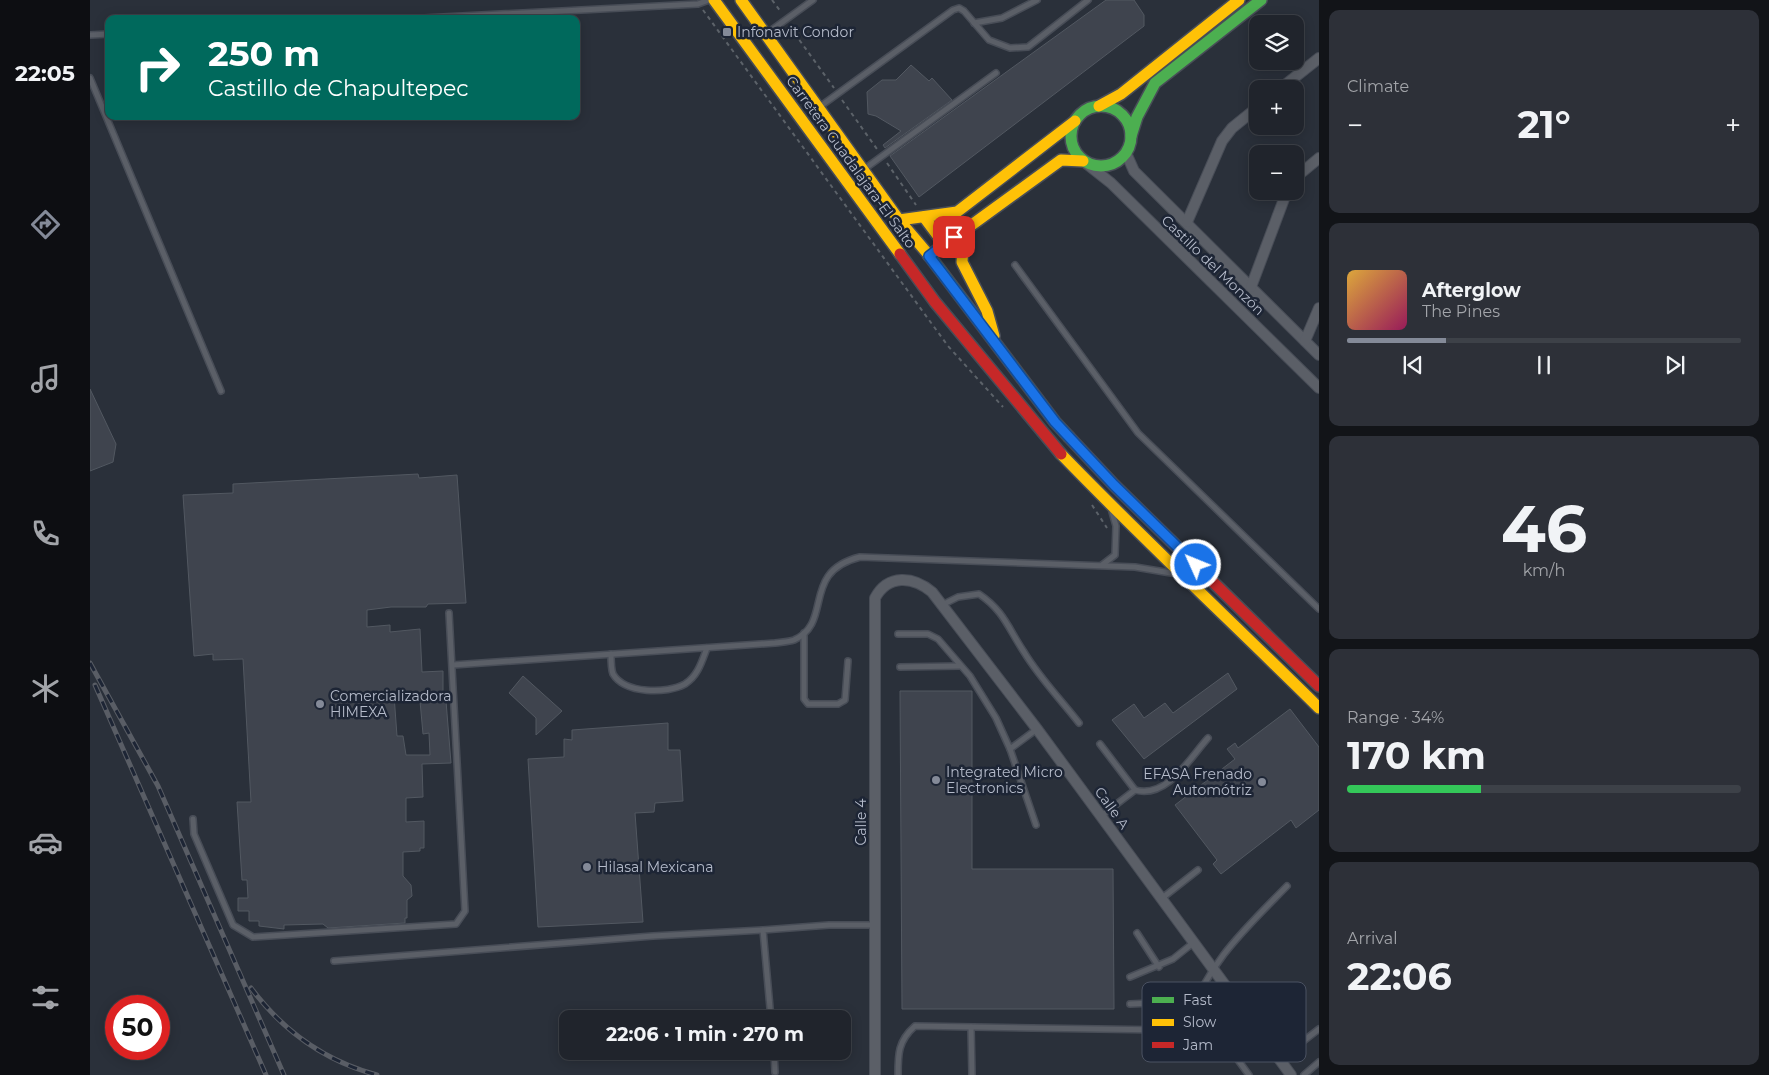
<!DOCTYPE html>
<meta charset="utf-8">
<style>
:root{--surface:#20242c;--page:#2d3038;--text:#f1f3f6;--muted:#a2a4a9;--line:#3d4148;--accent:#848a98}
body{margin:0;font-family:Montserrat,sans-serif;background:var(--page);color:var(--text);height:100vh;display:flex;flex-direction:column;font-size:19px;white-space:nowrap}
*{box-sizing:border-box;margin:0}
p{font-size:16px;color:var(--muted)}
.icon{flex:none;width:28px;height:28px;fill:none;stroke:currentColor;stroke-width:2;stroke-linecap:round;stroke-linejoin:round}
.map{position:relative;flex:1;overflow:hidden}
.details{display:flex;flex-direction:column;gap:10px;padding:10px;background:#121418;width:450px}
.details>*{flex:none}
.hud{position:absolute;left:15px;top:15px;width:475px;height:105px;border-radius:10px;box-shadow:0 2px 12px #0003,0 0 0 1px var(--line);background:#00695c;color:#fff;overflow:hidden}
.fabs{position:absolute;left:1159px;top:15px;display:grid;gap:10px}
.fabs a{display:grid;place-items:center;width:55px;height:55px;border-radius:10px;background:var(--surface);box-shadow:0 2px 12px #0003,0 0 0 1px var(--line);font-size:25px}
.speed{position:absolute;left:15px;top:995px;display:flex;gap:10px;font-size:25px;font-weight:700;text-align:center}
.speed>*{display:grid;place-content:center;width:65px;height:65px;border-radius:50%;background:var(--surface);box-shadow:0 2px 12px #0003,0 0 0 1px var(--line);line-height:1}
.speed .limit{border:8px solid #d22;background:#fff;color:#111}
.pin{position:absolute;display:grid;place-items:center;width:42px;height:42px;color:#fff;margin:-21px;border-radius:10px;box-shadow:0 2px 8px #0006}
.me{position:absolute;width:55px;margin:-28px;rotate:314deg;stroke-linejoin:round;filter:drop-shadow(0 0 4px #0008)}
.turn{display:flex;align-items:center;gap:18px;height:105px;padding:0 20px;font-size:22px}
.turn .icon{width:65px;height:65px;stroke-width:2.5}
.turn b{display:block;font-size:35px;line-height:42px}
.big{font-size:38px;font-weight:700;line-height:1.1}
.details .tile{flex:1;display:flex;flex-direction:column;justify-content:center;gap:8px;min-width:0;padding:0 18px;border-radius:10px;background:var(--page)}
.details .dial{align-items:center;gap:0}
.dial b{font-size:65px;line-height:1}
.song{display:flex;align-items:center;gap:15px}
.cover{width:60px;height:60px;border-radius:8px;background:linear-gradient(135deg,hsl(40 70% 55%),hsl(330 70% 35%))}
.played{height:5px;border-radius:2px;background:linear-gradient(90deg,var(--accent) 25%,var(--line) 25%)}
.keys{display:flex;justify-content:space-around;direction:ltr}
.heat{display:flex;justify-content:space-between;align-items:center;font-size:28px;direction:ltr}
.charge{height:8px;border-radius:4px;background:linear-gradient(90deg,#34c759 34%,var(--line) 0)}
.trip{position:absolute;left:469px;top:1010px;width:292px;height:50px;border-radius:10px;background:var(--surface);box-shadow:0 2px 12px #0003,0 0 0 1px var(--line);font-weight:700;line-height:50px;text-align:center}
main{display:flex;flex:1;min-height:0}
.dock{display:flex;flex-direction:column;width:90px;justify-content:space-around;align-items:center;background:#0d0e12;color:var(--muted)}
.dock .icon{width:35px;height:35px}
.dock .active{color:var(--accent)}
.dock b{font-size:22px;color:var(--text)}
.map>svg:first-child{display:block}
.building{fill:#3f444e;stroke:#525861;fill-rule:evenodd}
.lines{fill:none;stroke-linecap:round;stroke-linejoin:round}
.lane-casing{stroke:#484d57;stroke-width:8}
.street-casing{stroke:#484d57;stroke-width:12}
.fast-casing{stroke:#484d57;stroke-width:14}
.slow-casing{stroke:#484d57;stroke-width:14}
.jam-casing{stroke:#484d57;stroke-width:14}
.path{stroke:#5c6269;stroke-width:2;stroke-dasharray:4 4;stroke-linecap:butt}
.lane{stroke:#5b5f67;stroke-width:5}
.street{stroke:#5b5f67;stroke-width:10}
.fast{stroke:#4caf50;stroke-width:11}
.slow{stroke:#ffc107;stroke-width:11}
.jam{stroke:#c62828;stroke-width:11}
.rail-casing{stroke:#595d65;stroke-width:5}
.rail{stroke:#1d2535;stroke-width:3;stroke-dasharray:9;stroke-linecap:butt}
.route-casing{stroke:#114b97;stroke-width:12}
.route{stroke:#1a73e8;stroke-width:9}
.poi-dot{fill:#848a98;stroke:#1d2535;stroke-width:2}
.labels{text-anchor:middle;dominant-baseline:central;stroke-width:5;stroke-linejoin:round;paint-order:stroke}
.poi-label{font-size:14px;fill:#b5bbca;stroke:#1d2535;text-anchor:start}
.street-label{font-size:14px;fill:#b5bbca;stroke:#1d2535}
.key{fill:#1d2535;stroke:#4b5262;stroke-width:1}
.key-label{font-size:14px;fill:#b5bbca}
</style>
<main>
<nav class="dock">
<b>22:05</b>
<svg class="icon active" aria-label="directions" viewBox="0 0 24 24"><path d="M12 3l9 9-9 9-9-9zM9 14v-3h6M13 9l2 2-2 2"/></svg>
<svg class="icon" aria-label="music" viewBox="0 0 24 24"><path d="M9 18V5l10-2v13"/><circle cx="6" cy="18" r="3"/><circle cx="16" cy="16" r="3"/></svg>
<svg class="icon" aria-label="phone" viewBox="0 0 24 24"><path d="M5 4h4l2 5-3 2q2 4 5 5l2-3 5 2v4C11 20 4 13 5 4z"/></svg>
<svg class="icon" aria-label="climate" viewBox="0 0 24 24"><path d="M12 3v18M4 7l16 10M4 17L20 7"/></svg>
<svg class="icon" aria-label="car" viewBox="0 0 24 24"><path d="M5 17H2v-5l4-1 3-4h7l3 4 3 1v5h-3M9 17h6M6 11h13"/><circle cx="7" cy="17" r="2"/><circle cx="17" cy="17" r="2"/></svg>
<svg class="icon" aria-label="filters" viewBox="0 0 24 24"><path d="M4 7h16M4 17h16"/><circle cx="9" cy="7" r="2"/><circle cx="15" cy="17" r="2"/></svg>
</nav>
<div class="map">
<svg width="1229" height="1075" viewBox="0 0 1229 1075">
<rect width="100%" height="100%" fill="#2a303a"/>
<g class="building">
<path d="M1016 0H1044L1054 15V26L829 197 800 156Z"/>
<path d="M821 65 839 81 842 78 862 100 795 148 793 145 811 131 786 116 778 114 777 92 792 80H806Z"/>
<path d="M0 389 26 444 23 462 0 471Z"/>
<path d="M328 474 329 478 367 475 376 603 338 604 336 607H301L277 610V627L300 625V632L330 629 332 672 353 671V701H356L361 763 332 764 333 797 316 798V822L334 821V848H330V851L313 852V876L321 885 322 896 317 900V918H315V923L238 928 233 924 194 925V929L169 926V921H159V911H148V898H158L157 880H152L147 802H161L153 659 123 660V654L104 656 93 495 143 493V484ZM326 693 327 700 330 701 333 734 339 733 340 755H316L313 736H307L304 695Z"/>
<path d="M1138 673 1147 689 1054 759 1022 720 1044 704 1054 718 1075 703 1083 713Z"/>
<path d="M433 676 472 711 446 735V718L419 693Z"/>
<path d="M810 691H882V869H1023L1024 1009H812Z"/>
<path d="M1200 709 1229 747V810L1206 828 1201 820 1131 874 1123 864 1127 860 1085 805 1145 759 1137 749 1145 743 1148 748Z"/>
<path d="M578 723V750H590L593 801 565 803 564 812 545 813 553 922 448 927 438 759 474 757V739L482 740V730Z"/>
</g>
<g class="lines">
<defs>
<g id="lane">
<path d="M315 19 608 4 619 0"/>
<path d="M884 23 912 18 947 0"/>
<path d="M676 34 723 0"/>
<path d="M0 35 19 34"/>
<path d="M0 78 131 391"/>
<path d="M728 108 863 10 869 8 874 11 899 40 920 48 938 47 998 0"/>
<path d="M773 170 906 73"/>
<path d="M925 265 1048 433 1229 609"/>
<path d="M1012 565 1025 555 1026 526 1022 512"/>
<path d="M852 605 868 597 889 594C914 611 918 628 934 652 949 677 971 700 989 723"/>
<path d="M714 633V699L718 704H748L755 700 758 661"/>
<path d="M808 634H838L848 639 880 676 906 718 920 749 947 729"/>
<path d="M521 654C521 660 521 669 523 674 535 694 577 694 595 684 608 676 612 661 617 648"/>
<path d="M363 665 685 643C691 642 698 642 704 640 744 622 710 572 770 557L1045 567 1087 574"/>
<path d="M810 667 870 666"/>
<path d="M1010 744 1045 790 1011 816"/>
<path d="M920 749 946 825"/>
<path d="M1045 790C1077 799 1099 759 1118 738"/>
<path d="M103 819 104 834 143 925 163 937 366 924 375 911 359 613"/>
<path d="M1071 899 1108 870"/>
<path d="M1047 933 1069 967"/>
<path d="M244 961 563 936 673 930"/>
<path d="M1040 977 1083 959 1103 943"/>
<path d="M1105 1001 1159 1075"/>
<path d="M1040 1004 1105 1001"/>
<path d="M616 1017 680 1015"/>
<path d="M681 1019 673 930 739 925H785"/>
<path d="M881 1027 882 1075"/>
<path d="M684 1051 685 1072"/>
<path d="M1190 1059 1229 1029"/>
<path d="M808 1075C808 1054 808 1041 825 1026L1073 1030 1086 1028 1098 1022C1116 964 1156 928 1197 886"/>
<path d="M1214 1075 1229 1062"/>
</g>
<g id="street">
<path d="M1190 89 1229 58"/>
<path d="M1036 153 1044 171 1229 355"/>
<path d="M997 164 1021 183 1229 388"/>
<path d="M1205 178 1229 158"/>
<path d="M1097 222 1132 141 1142 128 1168 107"/>
<path d="M1161 287 1197 191"/>
<path d="M1215 341 1229 308"/>
<path d="M785 1075V598C798 574 823 576 842 592L947 729 1201 1075"/>
</g>
<g id="fast">
<circle cx="1011" cy="136" r="30"/>
<path d="M1041 136 1047 117 1065 83 1171 0"/>
<path d="M838 254 965 422 979 437"/>
</g>
<g id="slow">
<path d="M624 0 810 254"/>
<path d="M651 0 809 220 838 254"/>
<path d="M1009 106 1031 94 1149 0"/>
<path d="M834 217 854 244"/>
<path d="M809 220 867 212 985 121"/>
<path d="M874 230 872 262 897 311 904 336"/>
<path d="M839 256 971 160 993 161"/>
<path d="M971 454C1055 541 1143 623 1229 708"/>
</g>
<g id="jam">
<path d="M810 254 845 302 971 454"/>
<path d="M979 437 1024 485 1229 686"/>
</g>
</defs>
<use href="#lane" class="lane-casing"/>
<use href="#street" class="street-casing"/>
<use href="#fast" class="fast-casing"/>
<use href="#slow" class="slow-casing"/>
<use href="#jam" class="jam-casing"/>
<g class="path">
<path d="M682 0 691 12"/>
<path d="M613 10 858 346 913 407"/>
<path d="M700 27 744 88"/>
<path d="M752 100 787 149"/>
<path d="M797 163 826 205"/>
<path d="M1002 505 1017 528"/>
</g>
<use href="#lane" class="lane"/>
<use href="#street" class="street"/>
<use href="#fast" class="fast"/>
<use href="#slow" class="slow"/>
<use href="#jam" class="jam"/>
<defs>
<g id="rail">
<path d="M0 663 68 786 194 1075"/>
<path d="M5 685 176 1075"/>
<path d="M161 988C193 1031 235 1061 287 1075"/>
</g>
</defs>
<use href="#rail" class="rail-casing"/>
<use href="#rail" class="rail"/>
</g>
<g class="lines">
<defs>
<path id="route" d="M864 237 839 256 965 422 1024 485 1106 565"/>
</defs>
<use href="#route" class="route-casing"/>
<use href="#route" class="route"/>
</g>
<g class="poi-dot">
<rect x="632" y="27" width="10" height="10" rx="2.5"/>
<circle cx="230" cy="704" r="5"/>
<circle cx="846" cy="780" r="5"/>
<circle cx="1172" cy="782" r="5"/>
<circle cx="497" cy="867" r="5"/>
</g>
<g class="labels">
<g class="poi-label">
<text x="647" y="32">Infonavit Condor</text>
<text x="240" y="696">Comercializadora<tspan x="240" dy="16">HIMEXA</tspan></text>
<text x="856" y="772">Integrated Micro<tspan x="856" dy="16">Electronics</tspan></text>
<text x="1162" y="774" text-anchor="end">EFASA Frenado<tspan x="1162" dy="16">Automótriz</tspan></text>
<text x="507" y="867">Hilasal Mexicana</text>
</g>
<g class="street-label">
<text transform="translate(761 162) rotate(54)">Carretera Guadalajara-El Salto</text>
<text transform="translate(1123 265) rotate(44)">Castillo del Monzón</text>
<text transform="translate(1022 808) rotate(54)">Calle A</text>
<text transform="translate(771 822) rotate(-90)">Calle 4</text>
</g>
</g>
<rect x="1052" y="982" width="164" height="80" rx="8" class="key"/>
<rect x="1062" y="997" width="22" height="6" fill="#4caf50"/>
<rect x="1062" y="1019" width="22" height="7" fill="#ffc107"/>
<rect x="1062" y="1042" width="22" height="6" fill="#c62828"/>
<g class="key-label">
<text x="1093" y="1005">Fast</text>
<text x="1093" y="1027">Slow</text>
<text x="1093" y="1050">Jam</text>
</g>
</svg>
<div class="fabs">
<a><svg class="icon" aria-label="layers" viewBox="0 0 24 24"><path d="M12 4l9 5-9 5-9-5zM3 14l9 5 9-5"/></svg></a>
<a>+</a>
<a>−</a>
</div>
<div class="speed"><div class="limit">50</div></div>
<div class="pin" style="left:864px;top:237px;background:#d93025"><svg class="icon" aria-label="arrive" viewBox="0 0 24 24"><path d="M6 21V4h12l-3 4 3 4H6"/></svg></div>
<svg class="me" style="left:1106px;top:565px" viewBox="-20 -20 40 40"><circle r="17" fill="#1a73e8" stroke="#fff" stroke-width="3"/><path d="M0-11L8 9 0 5-8 9z" fill="#fff"/></svg>
<div class="trip">22:06 · 1 min · 270 m</div>
<div class="hud">
<div class="turn"><svg class="icon" aria-label="right" viewBox="0 0 24 24"><path d="M7 20v-9h11M14 6l5 5-5 5"/></svg><div><b>250 m</b>Castillo de Chapultepec</div></div>
</div>
</div>
<section class="details">
<div class="tile"><p>Climate</p>
<div class="heat"><a>−</a><b class="big">21°</b><a>+</a></div>
</div>
<div class="tile">
<div class="song"><i class="cover"></i><div><b>Afterglow</b><p>The Pines</p></div></div>
<div class="played"></div>
<div class="keys"><svg class="icon" aria-label="previous" viewBox="0 0 24 24"><path d="M18 5L8 12l10 7zM5 5v14"/></svg><svg class="icon" aria-label="pause" viewBox="0 0 24 24"><path d="M8 5v14M16 5v14"/></svg><svg class="icon" aria-label="next" viewBox="0 0 24 24"><path d="M6 5l10 7-10 7zM19 5v14"/></svg></div>
</div>
<div class="tile dial"><b>46</b><p>km/h</p></div>
<div class="tile"><p>Range · 34%</p><b class="big">170 km</b><div class="charge"></div></div>
<div class="tile"><p>Arrival</p><b class="big">22:06</b></div>
</section>
</main>
